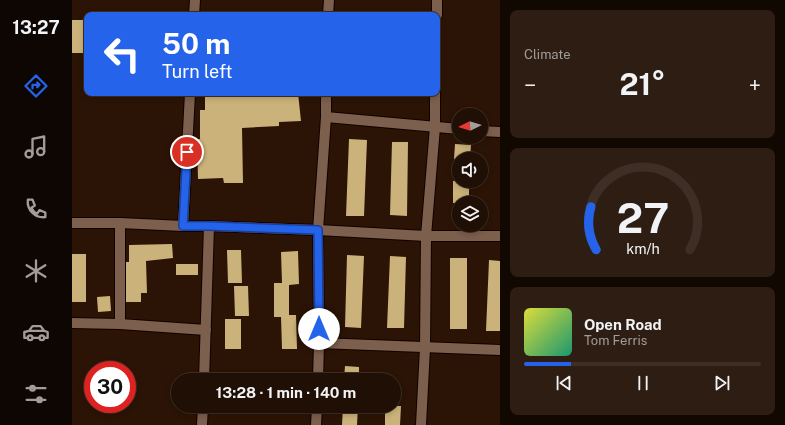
<!DOCTYPE html>
<meta charset="utf-8">
<style>
:root{--surface:#200f04;--page:#2d1d13;--text:#f1f3f6;--muted:#a29c9a;--line:#3d2f26;--accent:#2563eb}
body{margin:0;font-family:"Public Sans",sans-serif;background:var(--page);color:var(--text);height:100vh;display:flex;flex-direction:column;font-size:15px;white-space:nowrap}
*{box-sizing:border-box;margin:0}
p{font-size:13px;color:var(--muted)}
.icon{flex:none;width:22px;height:22px;fill:none;stroke:currentColor;stroke-width:2;stroke-linecap:round;stroke-linejoin:round}
.map{position:relative;flex:1;overflow:hidden}
.panel{display:flex;flex-direction:column;gap:10px;padding:10px;background:#120802;width:285px}
.panel>*{flex:none}
.banner{position:absolute;left:12px;top:12px;width:356px;height:84px;border-radius:8px;box-shadow:0 2px 6px #0003,0 0 0 1px var(--line);background:#2563eb;color:#fff;overflow:hidden}
.needle{width:26px;rotate:265deg}
.controls{position:absolute;left:380px;top:108px;display:grid;gap:8px}
.controls a{display:grid;place-items:center;width:36px;height:36px;border-radius:50%;background:var(--surface);box-shadow:0 2px 6px #0003,0 0 0 1px var(--line);font-size:20px}
.speed{position:absolute;left:12px;top:361px;display:flex;gap:8px;font-size:20px;font-weight:700;text-align:center}
.speed>*{display:grid;place-content:center;width:52px;height:52px;border-radius:50%;background:var(--surface);box-shadow:0 2px 6px #0003,0 0 0 1px var(--line);line-height:1}
.speed .limit{border:6px solid #d22;background:#fff;color:#111}
.pin{position:absolute;display:grid;place-items:center;width:34px;height:34px;color:#fff;margin:-17px;border:2px solid #fff;border-radius:50%;box-shadow:0 1px 4px #0007}
.me{position:absolute;width:44px;margin:-22px;rotate:0deg;stroke-linejoin:round;filter:drop-shadow(0 0 3px #0008)}
.turn{display:flex;align-items:center;gap:14px;height:84px;padding:0 12px;font-size:18px}
.turn .icon{width:52px;height:52px;stroke-width:2.5}
.turn b{display:block;font-size:28px;line-height:34px}
.big{font-size:30px;font-weight:700;line-height:1.1}
.panel .tile{flex:1;display:flex;flex-direction:column;justify-content:center;gap:6px;min-width:0;padding:0 14px;border-radius:8px;background:var(--page)}
.panel .dial{align-items:center;gap:0}
.dial svg{height:104px;overflow:visible;fill:none;stroke:var(--line);stroke-width:7;stroke-linecap:round;text-anchor:middle}
.dial text{fill:var(--text);stroke:none}
.song{display:flex;align-items:center;gap:12px}
.cover{width:48px;height:48px;border-radius:6px;background:linear-gradient(135deg,hsl(60 70% 55%),hsl(160 70% 35%))}
.played{height:4px;border-radius:2px;background:linear-gradient(90deg,var(--accent) 20%,var(--line) 20%)}
.keys{display:flex;justify-content:space-around;direction:ltr}
.heat{display:flex;justify-content:space-between;align-items:center;font-size:22px;direction:ltr}
.trip{position:absolute;left:99px;top:373px;width:230px;height:40px;border-radius:20px;background:var(--surface);box-shadow:0 2px 6px #0003,0 0 0 1px var(--line);font-weight:700;line-height:40px;text-align:center}
main{display:flex;flex:1;min-height:0}
.tab-bar{display:flex;flex-direction:column;width:72px;justify-content:space-around;align-items:center;background:#0d0602;color:var(--muted)}
.tab-bar .icon{width:28px;height:28px}
.tab-bar .on{color:var(--accent)}
.tab-bar b{font-size:18px;color:var(--text)}
.map>svg:first-child{display:block}
.building{fill:#cbb27a}
.lines{fill:none;stroke-linecap:round;stroke-linejoin:round}
.street-casing{stroke:#120100;stroke-width:12}
.street{stroke:#7c5f4d;stroke-width:10}
.route-casing{stroke:#184099;stroke-width:10}
.route{stroke:#2563eb;stroke-width:7}
</style>
<main>
<nav class="tab-bar">
<b>13:27</b>
<svg class="icon on" aria-label="directions" viewBox="0 0 24 24"><path d="M12 3l9 9-9 9-9-9zM9 14v-3h6M13 9l2 2-2 2"/></svg>
<svg class="icon" aria-label="music" viewBox="0 0 24 24"><path d="M9 18V5l10-2v13"/><circle cx="6" cy="18" r="3"/><circle cx="16" cy="16" r="3"/></svg>
<svg class="icon" aria-label="phone" viewBox="0 0 24 24"><path d="M5 4h4l2 5-3 2q2 4 5 5l2-3 5 2v4C11 20 4 13 5 4z"/></svg>
<svg class="icon" aria-label="climate" viewBox="0 0 24 24"><path d="M12 3v18M4 7l16 10M4 17L20 7"/></svg>
<svg class="icon" aria-label="car" viewBox="0 0 24 24"><path d="M5 17H2v-5l4-1 3-4h7l3 4 3 1v5h-3M9 17h6M6 11h13"/><circle cx="7" cy="17" r="2"/><circle cx="17" cy="17" r="2"/></svg>
<svg class="icon" aria-label="filters" viewBox="0 0 24 24"><path d="M4 7h16M4 17h16"/><circle cx="9" cy="7" r="2"/><circle cx="15" cy="17" r="2"/></svg>
</nav>
<div class="map">
<svg width="428" height="425" viewBox="0 0 428 425">
<rect width="100%" height="100%" fill="#2b1405"/>
<g class="building">
<rect x="0" y="20" width="15" height="33"/>
<path d="M133 93H226L229 121 207 122V126L170 128 171 183H152L151 178 126 179 125 139H128V110H133Z"/>
<path d="M277 139 295 140 292 216H274Z"/>
<path d="M320 142H336L335 216 318 215Z"/>
<path d="M383 144 399 145 398 159H382Z"/>
<rect x="381" y="181" width="16" height="22"/>
<path d="M100 244 101 258 74 261 75 293H69V302H54V262H57V245Z"/>
<path d="M155 250H169L170 283H156Z"/>
<path d="M226 251 227 284 217 285V315H224L225 349H210L209 317H202V283H210L209 252Z"/>
<rect x="0" y="254" width="14" height="48"/>
<path d="M275 255 292 256 289 328 273 327Z"/>
<path d="M318 256 334 257 332 328H315Z"/>
<rect x="378" y="258" width="17" height="71"/>
<path d="M417 260 428 261V331H414Z"/>
<rect x="104" y="264" width="22" height="11"/>
<path d="M162 286H176L177 316H163Z"/>
<path d="M38 296 39 311 26 312 25 297Z"/>
<rect x="153" y="319" width="16" height="30"/>
<path d="M273 366 287 367V380H272Z"/>
<path d="M271 406H286L285 425H270Z"/>
<path d="M313 406H329L328 425H313Z"/>
</g>
<g class="lines">
<defs>
<g id="street">
<path d="M122 15 123 0"/>
<path d="M256 15 257 0"/>
<path d="M365 15V0"/>
<path d="M254 117 387 129"/>
<path d="M409 131 428 132"/>
<path d="M0 223H48L111 226H137L246 230 354 236H428"/>
<path d="M48 223V324"/>
<path d="M111 226 118 93"/>
<path d="M0 323 48 324 134 330"/>
<path d="M247 343 428 350"/>
<path d="M132 380 137 226"/>
<path d="M246 380 247 343 246 230 254 117V93"/>
<path d="M130 425 131 406"/>
<path d="M244 425 245 406"/>
<path d="M349 425 353 348 354 236 363 127V93"/>
</g>
</defs>
<use href="#street" class="street-casing"/>
<use href="#street" class="street"/>
</g>
<g class="lines">
<defs>
<path id="route" d="M115 152 111 226H137L246 230 247 329"/>
</defs>
<use href="#route" class="route-casing"/>
<use href="#route" class="route"/>
</g>
</svg>
<div class="controls">
<a><svg class="needle" viewBox="-14 -14 28 28"><path d="M0-13l5 13h-10z" fill="#e53935"/><path d="M0 13l5-13h-10z" fill="#a29c9a"/></svg></a>
<a><svg class="icon" aria-label="sound" viewBox="0 0 24 24"><path d="M4 9h4l5-4v14l-5-4H4zM17 9q2 3 0 6"/></svg></a>
<a><svg class="icon" aria-label="layers" viewBox="0 0 24 24"><path d="M12 4l9 5-9 5-9-5zM3 14l9 5 9-5"/></svg></a>
</div>
<div class="speed"><div class="limit">30</div></div>
<div class="pin" style="left:115px;top:152px;background:#d93025"><svg class="icon" aria-label="arrive" viewBox="0 0 24 24"><path d="M6 21V4h12l-3 4 3 4H6"/></svg></div>
<svg class="me" style="left:247px;top:329px" viewBox="-20 -20 40 40"><circle r="19" fill="#fff"/><path d="M0-13L10 11 0 6-10 11z" fill="#2563eb"/></svg>
<div class="trip">13:28 · 1 min · 140 m</div>
<div class="banner">
<div class="turn"><svg class="icon" aria-label="left" viewBox="0 0 24 24"><path d="M17 20v-9H6M10 6l-5 5 5 5"/></svg><div><b>50 m</b>Turn left</div></div>
</div>
</div>
<section class="panel">
<div class="tile"><p>Climate</p>
<div class="heat"><a>−</a><b class="big">21°</b><a>+</a></div>
</div>
<div class="tile dial"><svg viewBox="0 0 100 80">
<path d="M14 69A42 42 0 1 1 86 69"/>
<path d="M14 69A42 42 0 0 1 10 36" stroke="#2563eb"/>
<text x="50" y="56" font-size="32" font-weight="700">27</text>
<text x="50" y="72" font-size="11">km/h</text>
</svg></div>
<div class="tile">
<div class="song"><i class="cover"></i><div><b>Open Road</b><p>Tom Ferris</p></div></div>
<div class="played"></div>
<div class="keys"><svg class="icon" aria-label="previous" viewBox="0 0 24 24"><path d="M18 5L8 12l10 7zM5 5v14"/></svg><svg class="icon" aria-label="pause" viewBox="0 0 24 24"><path d="M8 5v14M16 5v14"/></svg><svg class="icon" aria-label="next" viewBox="0 0 24 24"><path d="M6 5l10 7-10 7zM19 5v14"/></svg></div>
</div>
</section>
</main>
